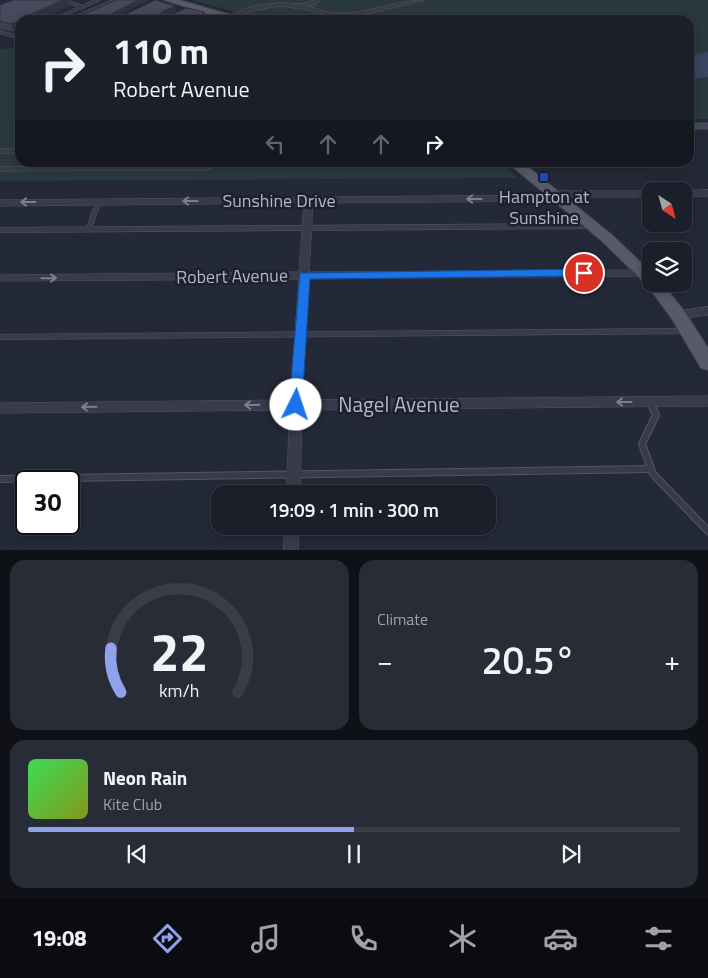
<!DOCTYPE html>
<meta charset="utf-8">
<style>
:root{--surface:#1b1f2a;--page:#282c36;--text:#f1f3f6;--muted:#a0a2a8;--line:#393d47;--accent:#90a2ec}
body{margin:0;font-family:"Titillium Web",sans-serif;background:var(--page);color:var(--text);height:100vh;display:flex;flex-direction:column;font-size:19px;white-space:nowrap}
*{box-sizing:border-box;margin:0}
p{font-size:16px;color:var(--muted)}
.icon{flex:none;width:28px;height:28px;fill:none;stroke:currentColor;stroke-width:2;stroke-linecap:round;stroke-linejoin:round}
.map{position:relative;height:550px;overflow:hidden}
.drawer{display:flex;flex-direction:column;gap:10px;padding:10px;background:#0f1117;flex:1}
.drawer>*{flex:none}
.hud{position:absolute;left:15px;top:15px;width:679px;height:152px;border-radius:15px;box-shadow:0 2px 12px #0003,0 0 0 1px var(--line);background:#1b1f2a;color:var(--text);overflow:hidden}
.needle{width:32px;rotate:144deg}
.buttons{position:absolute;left:642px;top:182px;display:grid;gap:10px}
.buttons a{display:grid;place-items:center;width:50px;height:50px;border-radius:10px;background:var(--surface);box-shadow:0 2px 12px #0003,0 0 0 1px var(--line);font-size:25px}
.speed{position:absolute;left:15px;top:470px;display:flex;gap:10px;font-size:25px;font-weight:700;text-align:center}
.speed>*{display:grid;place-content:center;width:65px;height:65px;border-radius:50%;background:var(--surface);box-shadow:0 2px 12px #0003,0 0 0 1px var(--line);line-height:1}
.speed .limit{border:2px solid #111;border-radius:8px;background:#fff;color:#111}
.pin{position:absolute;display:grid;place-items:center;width:42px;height:42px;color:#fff;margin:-21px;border:2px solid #fff;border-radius:50%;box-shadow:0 1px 5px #0007}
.me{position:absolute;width:55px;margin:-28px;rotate:4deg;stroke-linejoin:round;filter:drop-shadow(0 0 4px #0008)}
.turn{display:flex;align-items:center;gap:18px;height:105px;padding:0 15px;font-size:22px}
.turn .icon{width:65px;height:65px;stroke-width:2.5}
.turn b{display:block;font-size:35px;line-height:42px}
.lanes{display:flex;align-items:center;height:48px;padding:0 15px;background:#0003;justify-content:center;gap:25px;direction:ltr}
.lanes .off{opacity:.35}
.big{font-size:38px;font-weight:600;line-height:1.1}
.drawer .tile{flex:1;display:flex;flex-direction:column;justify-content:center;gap:8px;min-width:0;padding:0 18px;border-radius:15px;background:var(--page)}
.drawer .dial{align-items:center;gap:0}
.dial svg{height:130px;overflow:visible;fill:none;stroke:var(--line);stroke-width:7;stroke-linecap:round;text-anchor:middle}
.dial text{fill:var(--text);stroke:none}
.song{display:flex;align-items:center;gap:15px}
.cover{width:60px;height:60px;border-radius:8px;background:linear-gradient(135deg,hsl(130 70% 55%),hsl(70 70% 35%))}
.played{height:5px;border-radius:2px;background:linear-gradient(90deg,var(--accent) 50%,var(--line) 50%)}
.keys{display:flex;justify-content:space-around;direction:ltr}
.heat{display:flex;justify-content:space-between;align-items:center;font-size:28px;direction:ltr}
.drawer .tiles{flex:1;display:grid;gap:10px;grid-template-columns:1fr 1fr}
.tile:last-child{grid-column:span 2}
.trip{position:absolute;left:211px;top:485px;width:285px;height:50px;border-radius:15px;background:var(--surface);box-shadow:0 2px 12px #0003,0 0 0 1px var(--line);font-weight:600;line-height:50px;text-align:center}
.dock{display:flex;height:80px;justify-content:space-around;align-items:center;background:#0b0c11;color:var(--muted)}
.dock .icon{width:35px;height:35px}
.dock .selected{color:var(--accent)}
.dock b{font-size:22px;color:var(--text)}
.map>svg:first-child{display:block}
.green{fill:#2a393d}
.water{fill:#3b4460}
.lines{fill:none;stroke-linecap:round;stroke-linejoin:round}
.service-far3-casing{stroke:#535663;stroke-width:4}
.service-far2-casing{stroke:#535663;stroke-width:5}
.service-far1-casing{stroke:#535663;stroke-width:6}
.service-casing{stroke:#535663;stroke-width:8}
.minor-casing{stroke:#535663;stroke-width:1}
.secondary-casing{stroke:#535663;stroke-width:1}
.primary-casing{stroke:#414551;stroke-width:2}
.service-far3{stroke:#383b49;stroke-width:3}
.service-far2{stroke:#383b49;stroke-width:4}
.service-far1{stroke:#383b49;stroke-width:5}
.service{stroke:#383b49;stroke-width:6}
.minor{fill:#383b49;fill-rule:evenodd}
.secondary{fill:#464a5b;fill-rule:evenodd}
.primary{fill:#565a69;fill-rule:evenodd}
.wall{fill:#3c404f}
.shaded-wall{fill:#313440}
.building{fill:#464a5c;stroke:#313440}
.oneway{stroke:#7c7f8d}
.route{fill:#1a73e8;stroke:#114b97}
.transit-dot{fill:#1a4fb4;stroke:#1d212d;stroke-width:2}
.labels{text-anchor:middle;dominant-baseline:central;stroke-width:5;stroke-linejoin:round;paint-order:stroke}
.poi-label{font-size:18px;fill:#b3b6c4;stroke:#1d212d}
.street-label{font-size:18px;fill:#b3b6c4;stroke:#1d212d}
.near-street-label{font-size:21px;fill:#b3b6c4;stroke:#1d212d}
</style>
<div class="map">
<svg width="708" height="551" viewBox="0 0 708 551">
<rect width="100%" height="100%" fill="#242938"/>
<g class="green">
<path d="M192 0H708V119H689V20H263Z"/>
<path d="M20 47V162H500L519 178 0 181V49Z"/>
</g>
<path class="water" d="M708 52V77L689 79V56Z"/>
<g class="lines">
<defs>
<g id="service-far3">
<path d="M82 7 98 0"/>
<path d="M52 20 82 7 63 0"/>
<path d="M68 20 116 0"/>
<path d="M0 32 14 36 20 34"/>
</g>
<g id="service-far2">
<path d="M0 151H20"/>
<path d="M0 169 206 168 210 167 213 162"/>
<path d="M95 213 99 202"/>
</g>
<g id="service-far1">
<path d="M89 229 95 211"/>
<path d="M0 230 589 226"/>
<path d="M0 337 686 331"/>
</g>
<g id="service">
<path d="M650 402 656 415 642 444 653 474 708 531"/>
<path d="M0 479 651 469"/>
</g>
<g id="minor">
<path d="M314 0H321L313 5 307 6C318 9 328 13 338 13 368 14 396 0 425 0L380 11 348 17 333 16 302 9 280 6 256 10 231 19 228 17C242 7 265 3 282 3 294 3 303 6 314 0Z"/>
<path d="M708 190V196L684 197V191Z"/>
<path d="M553 191H651V197H561V200L558 201 313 203 309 272 644 270 649 273 644 276 309 279 302 400 708 396V406L302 410 300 494H286L290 410 0 413V403L290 400 299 279 0 281V275L299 272 304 203 0 206V200L550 195V192Z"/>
<path d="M708 307V315L678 319 674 318 673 315 674 312 678 311Z"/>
<path d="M285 526H299L298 551H284Z"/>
</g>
<rect id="secondary" x="689" y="123" width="19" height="6"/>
<g id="primary">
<path d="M164 0H179L242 18 244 20H228Z"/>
<path d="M507 162H522L612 235 651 272V284H663L684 311 708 348V370L701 368 672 319 647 285 602 241Z"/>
</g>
</defs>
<use href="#service-far3" class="service-far3-casing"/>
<use href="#service-far2" class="service-far2-casing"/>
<use href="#service-far1" class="service-far1-casing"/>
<use href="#service" class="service-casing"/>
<use href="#minor" class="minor-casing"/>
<use href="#secondary" class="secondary-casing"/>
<use href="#primary" class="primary-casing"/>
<use href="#service-far3" class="service-far3"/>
<use href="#service-far2" class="service-far2"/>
<use href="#service-far1" class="service-far1"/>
<use href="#service" class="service"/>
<use href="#minor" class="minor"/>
<use href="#secondary" class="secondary"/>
<use href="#primary" class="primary"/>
</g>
<path class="wall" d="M14 0H68L70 6 20 20V30L14 32 0 29V5Z"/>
<g class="shaded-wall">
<path d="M63 0H68L70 6 40 20H23L27 16Z"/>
<path d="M138 0H147V1L114 18 112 16 113 13Z"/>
<path d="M175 6 176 11 162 18 161 15V12Z"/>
<path d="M20 21V30L14 32 11 24Z"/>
</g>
<g class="building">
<path d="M14 0H63L27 16 32 17 23 20H20V21L11 24 0 21V5Z"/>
<path d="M117 0H138L113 13 112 16H122L156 0 175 6 161 12V15L163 18 187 8 204 12 202 14 204 16 213 15 230 20H70Z"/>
</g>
<defs><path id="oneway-shaft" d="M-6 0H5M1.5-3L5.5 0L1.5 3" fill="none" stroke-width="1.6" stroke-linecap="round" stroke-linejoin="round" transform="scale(1.25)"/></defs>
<g class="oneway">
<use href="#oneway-shaft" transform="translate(474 199) rotate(180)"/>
<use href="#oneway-shaft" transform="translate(190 201) rotate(180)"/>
<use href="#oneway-shaft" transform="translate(28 202) rotate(180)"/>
<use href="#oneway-shaft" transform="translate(49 278) rotate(-1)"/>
<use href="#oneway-shaft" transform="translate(624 402) rotate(180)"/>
<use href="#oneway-shaft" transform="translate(252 405) rotate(179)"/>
<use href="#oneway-shaft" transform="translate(89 407) rotate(179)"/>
</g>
<path class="route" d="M584 269 588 270 590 273 588 276 310 279 302 405 300 409 296 411 291 409 289 405 300 273Z"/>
<rect class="transit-dot" x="539" y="172" width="10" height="10" rx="2.5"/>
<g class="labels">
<g class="poi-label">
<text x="544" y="196">Hampton at<tspan x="544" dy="21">Sunshine</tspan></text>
</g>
<g class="street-label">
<text x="279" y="200">Sunshine Drive</text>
<text transform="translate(232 276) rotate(-1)">Robert Avenue</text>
</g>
<g class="near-street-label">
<text x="399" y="404">Nagel Avenue</text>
</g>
</g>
</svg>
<div class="buttons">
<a><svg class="needle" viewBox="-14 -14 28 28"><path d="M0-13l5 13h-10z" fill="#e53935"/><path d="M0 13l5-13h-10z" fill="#a0a2a8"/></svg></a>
<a><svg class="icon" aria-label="layers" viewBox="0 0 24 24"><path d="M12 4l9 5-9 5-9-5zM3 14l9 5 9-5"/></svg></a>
</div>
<div class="speed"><div class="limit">30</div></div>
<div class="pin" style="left:584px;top:273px;background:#d93025"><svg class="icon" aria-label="arrive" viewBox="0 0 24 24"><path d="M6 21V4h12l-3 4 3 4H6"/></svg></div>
<svg class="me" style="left:296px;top:405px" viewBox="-20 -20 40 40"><circle r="19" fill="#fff"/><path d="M0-13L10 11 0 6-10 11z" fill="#1a73e8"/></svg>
<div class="trip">19:09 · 1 min · 300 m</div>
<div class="hud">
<div class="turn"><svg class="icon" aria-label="right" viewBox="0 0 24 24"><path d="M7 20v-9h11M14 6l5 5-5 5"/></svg><div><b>110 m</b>Robert Avenue</div></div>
<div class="lanes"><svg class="icon off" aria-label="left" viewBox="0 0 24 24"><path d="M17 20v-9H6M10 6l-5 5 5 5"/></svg><svg class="icon off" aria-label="ahead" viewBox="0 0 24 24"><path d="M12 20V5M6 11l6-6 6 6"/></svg><svg class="icon off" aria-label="ahead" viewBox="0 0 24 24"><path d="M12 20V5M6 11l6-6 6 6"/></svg><svg class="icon" aria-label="right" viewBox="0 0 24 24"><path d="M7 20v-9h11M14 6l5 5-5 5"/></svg></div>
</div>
</div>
<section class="drawer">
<div class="tiles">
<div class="tile dial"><svg viewBox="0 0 100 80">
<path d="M14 69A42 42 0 1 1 86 69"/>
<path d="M14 69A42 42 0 0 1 8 42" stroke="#90a2ec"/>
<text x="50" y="56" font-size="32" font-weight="700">22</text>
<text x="50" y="72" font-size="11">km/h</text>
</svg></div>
<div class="tile"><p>Climate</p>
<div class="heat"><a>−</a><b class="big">20.5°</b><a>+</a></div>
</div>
<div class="tile">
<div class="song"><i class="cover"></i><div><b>Neon Rain</b><p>Kite Club</p></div></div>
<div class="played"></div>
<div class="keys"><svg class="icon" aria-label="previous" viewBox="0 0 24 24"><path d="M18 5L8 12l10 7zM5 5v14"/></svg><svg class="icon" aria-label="pause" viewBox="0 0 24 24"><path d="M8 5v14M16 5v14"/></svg><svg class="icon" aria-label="next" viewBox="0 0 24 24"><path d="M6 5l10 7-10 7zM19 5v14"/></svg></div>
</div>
</div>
</section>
<nav class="dock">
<b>19:08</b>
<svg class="icon selected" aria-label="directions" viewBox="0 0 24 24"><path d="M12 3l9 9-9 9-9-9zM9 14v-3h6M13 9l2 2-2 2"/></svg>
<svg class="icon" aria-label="music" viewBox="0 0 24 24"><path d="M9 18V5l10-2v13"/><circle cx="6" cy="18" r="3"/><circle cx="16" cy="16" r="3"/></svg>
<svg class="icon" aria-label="phone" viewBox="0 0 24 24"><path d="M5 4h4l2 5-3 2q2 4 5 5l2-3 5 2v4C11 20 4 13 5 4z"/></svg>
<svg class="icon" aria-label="climate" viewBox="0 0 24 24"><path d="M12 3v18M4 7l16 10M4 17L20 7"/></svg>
<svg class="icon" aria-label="car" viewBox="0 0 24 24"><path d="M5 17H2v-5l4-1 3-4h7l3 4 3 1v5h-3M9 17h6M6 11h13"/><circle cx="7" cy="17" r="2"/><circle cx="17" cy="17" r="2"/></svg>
<svg class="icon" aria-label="filters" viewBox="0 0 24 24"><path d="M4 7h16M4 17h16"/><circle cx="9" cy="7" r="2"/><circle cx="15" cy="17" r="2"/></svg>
</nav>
